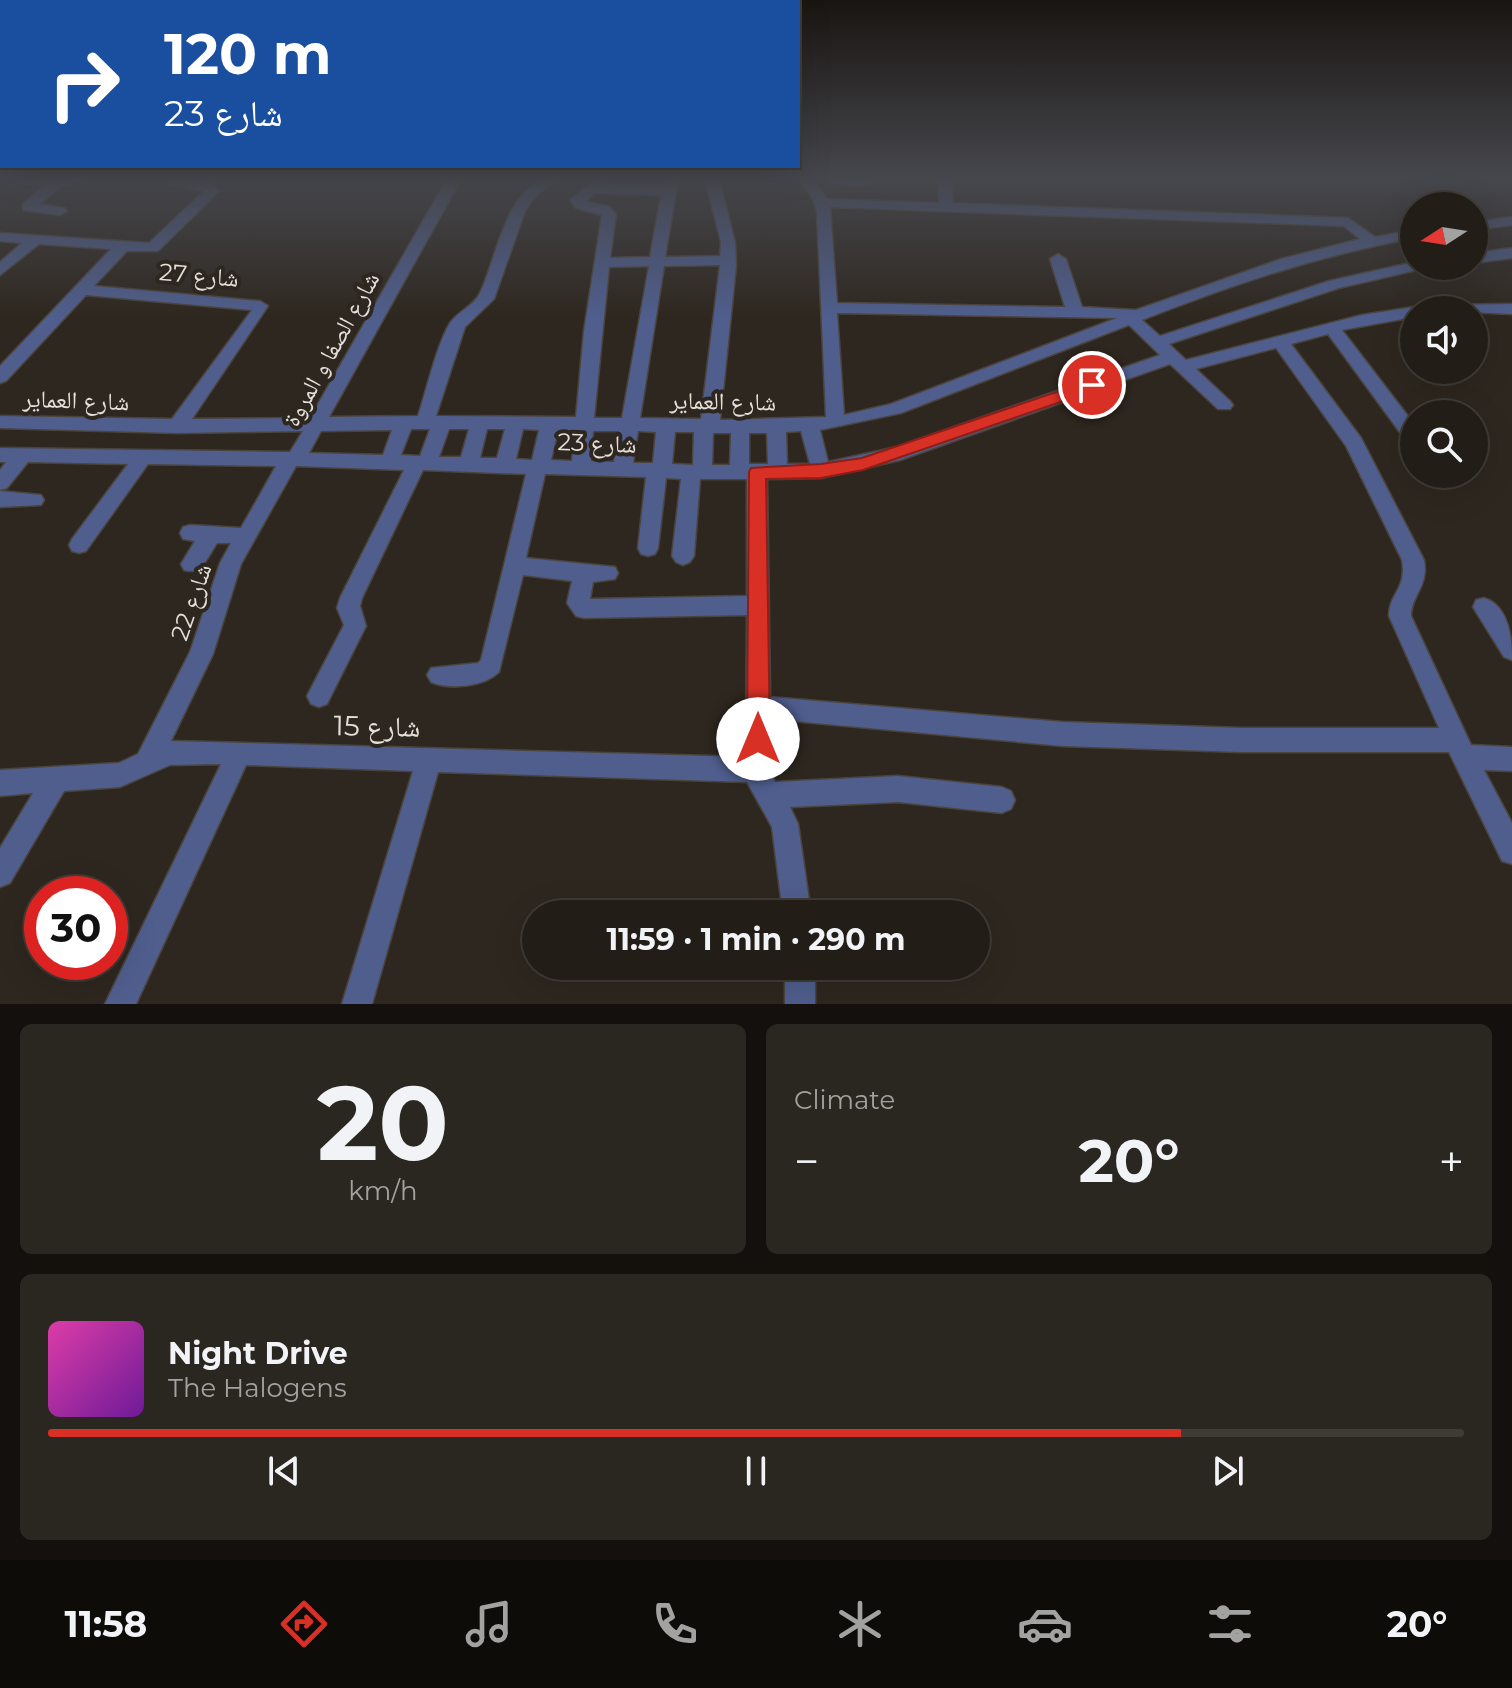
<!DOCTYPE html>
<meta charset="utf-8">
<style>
:root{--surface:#221d17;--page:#2a2620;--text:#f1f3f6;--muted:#a2a2a1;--line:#3f3b36;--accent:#d93025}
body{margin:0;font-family:Montserrat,"Noto Naskh Arabic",sans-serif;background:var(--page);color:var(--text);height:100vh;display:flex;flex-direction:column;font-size:30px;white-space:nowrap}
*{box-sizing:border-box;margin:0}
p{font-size:26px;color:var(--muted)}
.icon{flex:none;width:44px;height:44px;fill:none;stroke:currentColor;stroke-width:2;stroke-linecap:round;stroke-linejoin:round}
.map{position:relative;height:1004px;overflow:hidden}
.panel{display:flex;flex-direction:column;gap:20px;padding:20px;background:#13100d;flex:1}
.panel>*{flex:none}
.hud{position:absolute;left:0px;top:0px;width:800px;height:168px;box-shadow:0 8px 32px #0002,0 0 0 2px var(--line);background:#1a4fa0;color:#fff;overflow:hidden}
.needle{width:52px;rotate:258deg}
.tools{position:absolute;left:1400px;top:192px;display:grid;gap:16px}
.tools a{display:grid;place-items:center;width:88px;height:88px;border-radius:50%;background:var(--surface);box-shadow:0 8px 32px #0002,0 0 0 2px var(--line);font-size:40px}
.speed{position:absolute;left:24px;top:876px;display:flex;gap:16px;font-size:40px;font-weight:700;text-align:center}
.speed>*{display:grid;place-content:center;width:104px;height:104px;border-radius:50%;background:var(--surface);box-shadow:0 8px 32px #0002,0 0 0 2px var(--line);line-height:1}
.speed .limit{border:12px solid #d22;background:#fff;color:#111}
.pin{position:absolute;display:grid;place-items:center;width:68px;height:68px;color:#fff;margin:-34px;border:4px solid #fff;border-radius:50%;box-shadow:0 2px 8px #0007}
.me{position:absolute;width:88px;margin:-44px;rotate:0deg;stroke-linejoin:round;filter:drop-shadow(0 0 6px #0008)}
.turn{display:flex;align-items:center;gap:28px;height:168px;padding:0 32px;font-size:36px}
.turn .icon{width:104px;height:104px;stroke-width:2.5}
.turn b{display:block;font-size:56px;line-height:68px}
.big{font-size:60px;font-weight:700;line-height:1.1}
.panel .card{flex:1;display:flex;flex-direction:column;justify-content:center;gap:12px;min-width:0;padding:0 28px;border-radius:12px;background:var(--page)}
.panel .dial{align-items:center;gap:0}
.dial b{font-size:104px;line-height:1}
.song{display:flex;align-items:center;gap:24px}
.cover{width:96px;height:96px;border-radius:12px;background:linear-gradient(135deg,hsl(320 70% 55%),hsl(280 70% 35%))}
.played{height:8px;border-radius:4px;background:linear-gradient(90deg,var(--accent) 80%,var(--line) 80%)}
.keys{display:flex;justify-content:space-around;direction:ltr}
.heat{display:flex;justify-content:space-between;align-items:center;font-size:44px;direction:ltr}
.panel .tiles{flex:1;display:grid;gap:20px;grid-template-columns:1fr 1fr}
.card:last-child{grid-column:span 2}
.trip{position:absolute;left:522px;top:900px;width:468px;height:80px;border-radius:40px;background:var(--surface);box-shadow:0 8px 32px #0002,0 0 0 2px var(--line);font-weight:700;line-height:80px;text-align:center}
.dock{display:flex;height:128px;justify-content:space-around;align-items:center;background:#0e0c09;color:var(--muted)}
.dock .icon{width:56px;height:56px}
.dock .selected{color:var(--accent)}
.dock b{font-size:36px;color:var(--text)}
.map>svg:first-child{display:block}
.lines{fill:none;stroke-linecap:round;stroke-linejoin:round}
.minor-casing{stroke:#4b443d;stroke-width:3}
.minor{fill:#4f5e8d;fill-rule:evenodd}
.route{fill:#d93025;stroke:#8d1f18;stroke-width:2}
.labels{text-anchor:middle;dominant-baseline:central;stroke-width:8;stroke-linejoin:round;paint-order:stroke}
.street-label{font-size:24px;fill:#e3dfd9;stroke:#2e271f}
.near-street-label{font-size:28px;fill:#e3dfd9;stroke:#2e271f}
</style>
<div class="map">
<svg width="1512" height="1004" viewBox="0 0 1512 1004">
<rect width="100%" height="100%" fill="#2e271f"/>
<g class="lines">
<defs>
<g id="minor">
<path d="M12 179H88L60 187 40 204 65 208 67 211 60 215 23 210V204L45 185 19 183Z"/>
<path d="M167 179 208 182 219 191 158 251H127L94 286 260 301 268 306 192 419 310 418 447 179H461L329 417 418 416C426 392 437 344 450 323 457 312 474 306 480 293 497 259 507 177 556 179L535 197 525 211 494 299 465 327 436 416 576 417 584 331 602 215 576 208 570 200 596 179H604L603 185 663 187 664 179H678L665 257 720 256 721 242 705 179H719L735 242 736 266 720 420 826 417 817 212 813 199 799 179H813L827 199 939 203 938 179H952L953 203 1348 218 1375 237 1414 230V238C1317 256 1234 284 1142 320L1160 336 1329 281 1414 262V266H1424L1421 269 1339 288 1169 344 1186 360 1362 315 1414 307 1421 310H1414V317L1342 330 1414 424V444L1407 442 1328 334 1291 344 1361 438 1424 560C1429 587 1411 595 1411 616L1471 745 1512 747V771L1484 770 1512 823V864L1502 861 1449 752H1241L1063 746 771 719 772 776 775 782 898 776 1002 787 1011 791 1015 800 1011 809 1002 813 898 802 790 807 798 824 811 914H783L772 827 747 782 438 772 372 1004H342L413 771 246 765 136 1004H105L221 764 170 765 120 787 64 791 10 883 0 887V848L33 793 0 796V770L119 763 138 754 190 652 220 563 231 543H217C208 556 202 576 184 570L181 564 195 541 183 539 180 533 183 527 190 525 241 528 276 466 148 464 86 551 79 553 72 551 69 545 72 539 128 464 28 462 7 488 0 490V470L6 462H0V448L290 452 303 431 177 433 0 428V416L172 419 252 310 86 295 6 381 0 383V366L111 249 39 244 0 275V262L22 243 0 241V233L149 243 204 191 168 185ZM594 193 661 195 650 257 610 258 616 214 608 206 586 202ZM830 207 1344 226 1360 239 1281 259 1136 310 1082 307 1066 259 1058 254 1050 259 1065 307 837 303ZM720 265 701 419 640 418 664 266ZM649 266 622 418H594L609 267ZM837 313 1117 318 891 404 844 415ZM1129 325 1160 355 897 447 828 462 820 430 901 413ZM1276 348 1346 446 1402 560C1407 590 1389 593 1389 616L1439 728H1241L1063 722 770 697 767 479 821 478 900 460 1170 364 1218 409H1230L1233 405 1230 401 1196 369ZM411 429H430L420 456 401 455ZM449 429H469L461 457H439ZM487 429H505L497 458H480ZM523 429 539 430 532 460 516 459ZM392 430 383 455 309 453 321 431ZM558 430H575L572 461 551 460ZM593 431H619L614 462 591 461ZM638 431 656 432 653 463H633ZM801 431 810 464H787L786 432ZM675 432H694L693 465 672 464ZM713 433H731L730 465H712ZM749 433H767L768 464H749ZM296 466 404 470 340 598 337 608 344 625 307 696 311 704 319 707 327 704 366 626 360 606 362 598 423 470 526 474 481 660 478 663 431 668 427 675 431 682C450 690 484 687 499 672L523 575 572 581 567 603 576 616 584 618 747 615 746 757 171 741 213 654 241 564ZM545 474 646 477 638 548 641 554 648 556 655 554 658 548 666 478 681 479 672 556 676 562 683 565 690 562 694 556 700 479H747V596L590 599 593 582 615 579 618 573 615 567 526 558Z"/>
<path d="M824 179H869L873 182C862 189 835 186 824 179Z"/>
<path d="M1512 217V225L1474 230V222Z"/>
<path d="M1512 248V258L1474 263V253Z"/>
<path d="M1512 304V314L1430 310 1438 305Z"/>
<path d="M0 491 41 495 44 500 41 505 0 507Z"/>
<path d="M1484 598C1509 606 1512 638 1512 660L1504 657 1473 607 1476 600Z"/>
<rect x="785" y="966" width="30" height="38"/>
</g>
</defs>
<use href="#minor" class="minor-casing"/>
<use href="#minor" class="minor"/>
</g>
<linearGradient id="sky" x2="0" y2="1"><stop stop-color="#191511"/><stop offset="0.56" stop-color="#46474d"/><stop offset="1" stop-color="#46474d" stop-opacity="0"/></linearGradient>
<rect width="1512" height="319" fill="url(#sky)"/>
<path class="route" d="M1092 380 1100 385 1098 389 863 470 821 478 766 479 770 739 766 746 758 749 750 746 747 739 749 472 751 468 821 464 862 458Z"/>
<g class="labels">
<g class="street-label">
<text transform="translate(199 275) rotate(5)">شارع 27</text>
<text transform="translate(331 349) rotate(-61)">شارع الصفا و المروة</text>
<text transform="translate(76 400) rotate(2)">شارع العماير</text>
<text transform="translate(723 401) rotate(1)">شارع العماير</text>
<text transform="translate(597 443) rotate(2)">شارع 23</text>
<text transform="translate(191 602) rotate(-71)">شارع 22</text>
</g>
<g class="near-street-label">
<text transform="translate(377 726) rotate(1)">شارع 15</text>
</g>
</g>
</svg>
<div class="tools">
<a><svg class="needle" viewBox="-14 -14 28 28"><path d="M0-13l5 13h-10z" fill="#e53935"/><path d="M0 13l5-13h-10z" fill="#a2a2a1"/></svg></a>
<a><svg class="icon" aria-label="sound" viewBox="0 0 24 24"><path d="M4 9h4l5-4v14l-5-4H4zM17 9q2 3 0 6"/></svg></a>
<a><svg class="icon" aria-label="search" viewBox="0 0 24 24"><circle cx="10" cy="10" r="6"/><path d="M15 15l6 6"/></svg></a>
</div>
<div class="speed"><div class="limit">30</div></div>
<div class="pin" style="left:1092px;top:385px;background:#d93025"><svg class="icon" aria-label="arrive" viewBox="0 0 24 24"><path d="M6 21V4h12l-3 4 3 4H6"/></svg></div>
<svg class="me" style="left:758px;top:739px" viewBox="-20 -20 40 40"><circle r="19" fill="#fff"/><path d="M0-13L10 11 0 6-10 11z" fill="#d93025"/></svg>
<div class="trip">11:59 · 1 min · 290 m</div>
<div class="hud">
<div class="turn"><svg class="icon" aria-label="right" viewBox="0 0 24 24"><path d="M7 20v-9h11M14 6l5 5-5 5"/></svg><div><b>120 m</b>شارع 23</div></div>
</div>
</div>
<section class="panel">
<div class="tiles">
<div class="card dial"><b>20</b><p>km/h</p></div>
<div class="card"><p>Climate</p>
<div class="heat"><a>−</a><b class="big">20°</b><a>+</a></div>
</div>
<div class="card">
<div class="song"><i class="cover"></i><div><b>Night Drive</b><p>The Halogens</p></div></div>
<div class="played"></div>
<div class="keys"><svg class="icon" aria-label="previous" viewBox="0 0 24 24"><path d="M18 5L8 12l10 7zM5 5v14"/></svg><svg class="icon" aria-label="pause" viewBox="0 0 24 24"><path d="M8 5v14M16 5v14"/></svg><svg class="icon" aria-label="next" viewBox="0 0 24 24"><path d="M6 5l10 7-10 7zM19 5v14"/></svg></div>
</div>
</div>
</section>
<nav class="dock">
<b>11:58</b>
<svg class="icon selected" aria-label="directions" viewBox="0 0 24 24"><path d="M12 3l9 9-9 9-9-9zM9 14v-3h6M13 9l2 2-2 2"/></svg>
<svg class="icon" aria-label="music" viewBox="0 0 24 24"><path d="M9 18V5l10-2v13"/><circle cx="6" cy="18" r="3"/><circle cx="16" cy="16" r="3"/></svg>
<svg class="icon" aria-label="phone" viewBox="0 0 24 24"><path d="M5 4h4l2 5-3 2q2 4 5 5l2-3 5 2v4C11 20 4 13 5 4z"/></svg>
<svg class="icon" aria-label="climate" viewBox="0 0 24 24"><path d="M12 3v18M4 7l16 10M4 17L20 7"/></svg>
<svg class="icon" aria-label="car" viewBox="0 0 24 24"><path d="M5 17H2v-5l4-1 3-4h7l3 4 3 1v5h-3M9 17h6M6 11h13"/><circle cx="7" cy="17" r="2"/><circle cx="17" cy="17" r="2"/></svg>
<svg class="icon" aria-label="filters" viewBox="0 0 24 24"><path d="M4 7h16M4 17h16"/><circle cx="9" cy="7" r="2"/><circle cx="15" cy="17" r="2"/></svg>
<b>20°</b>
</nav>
